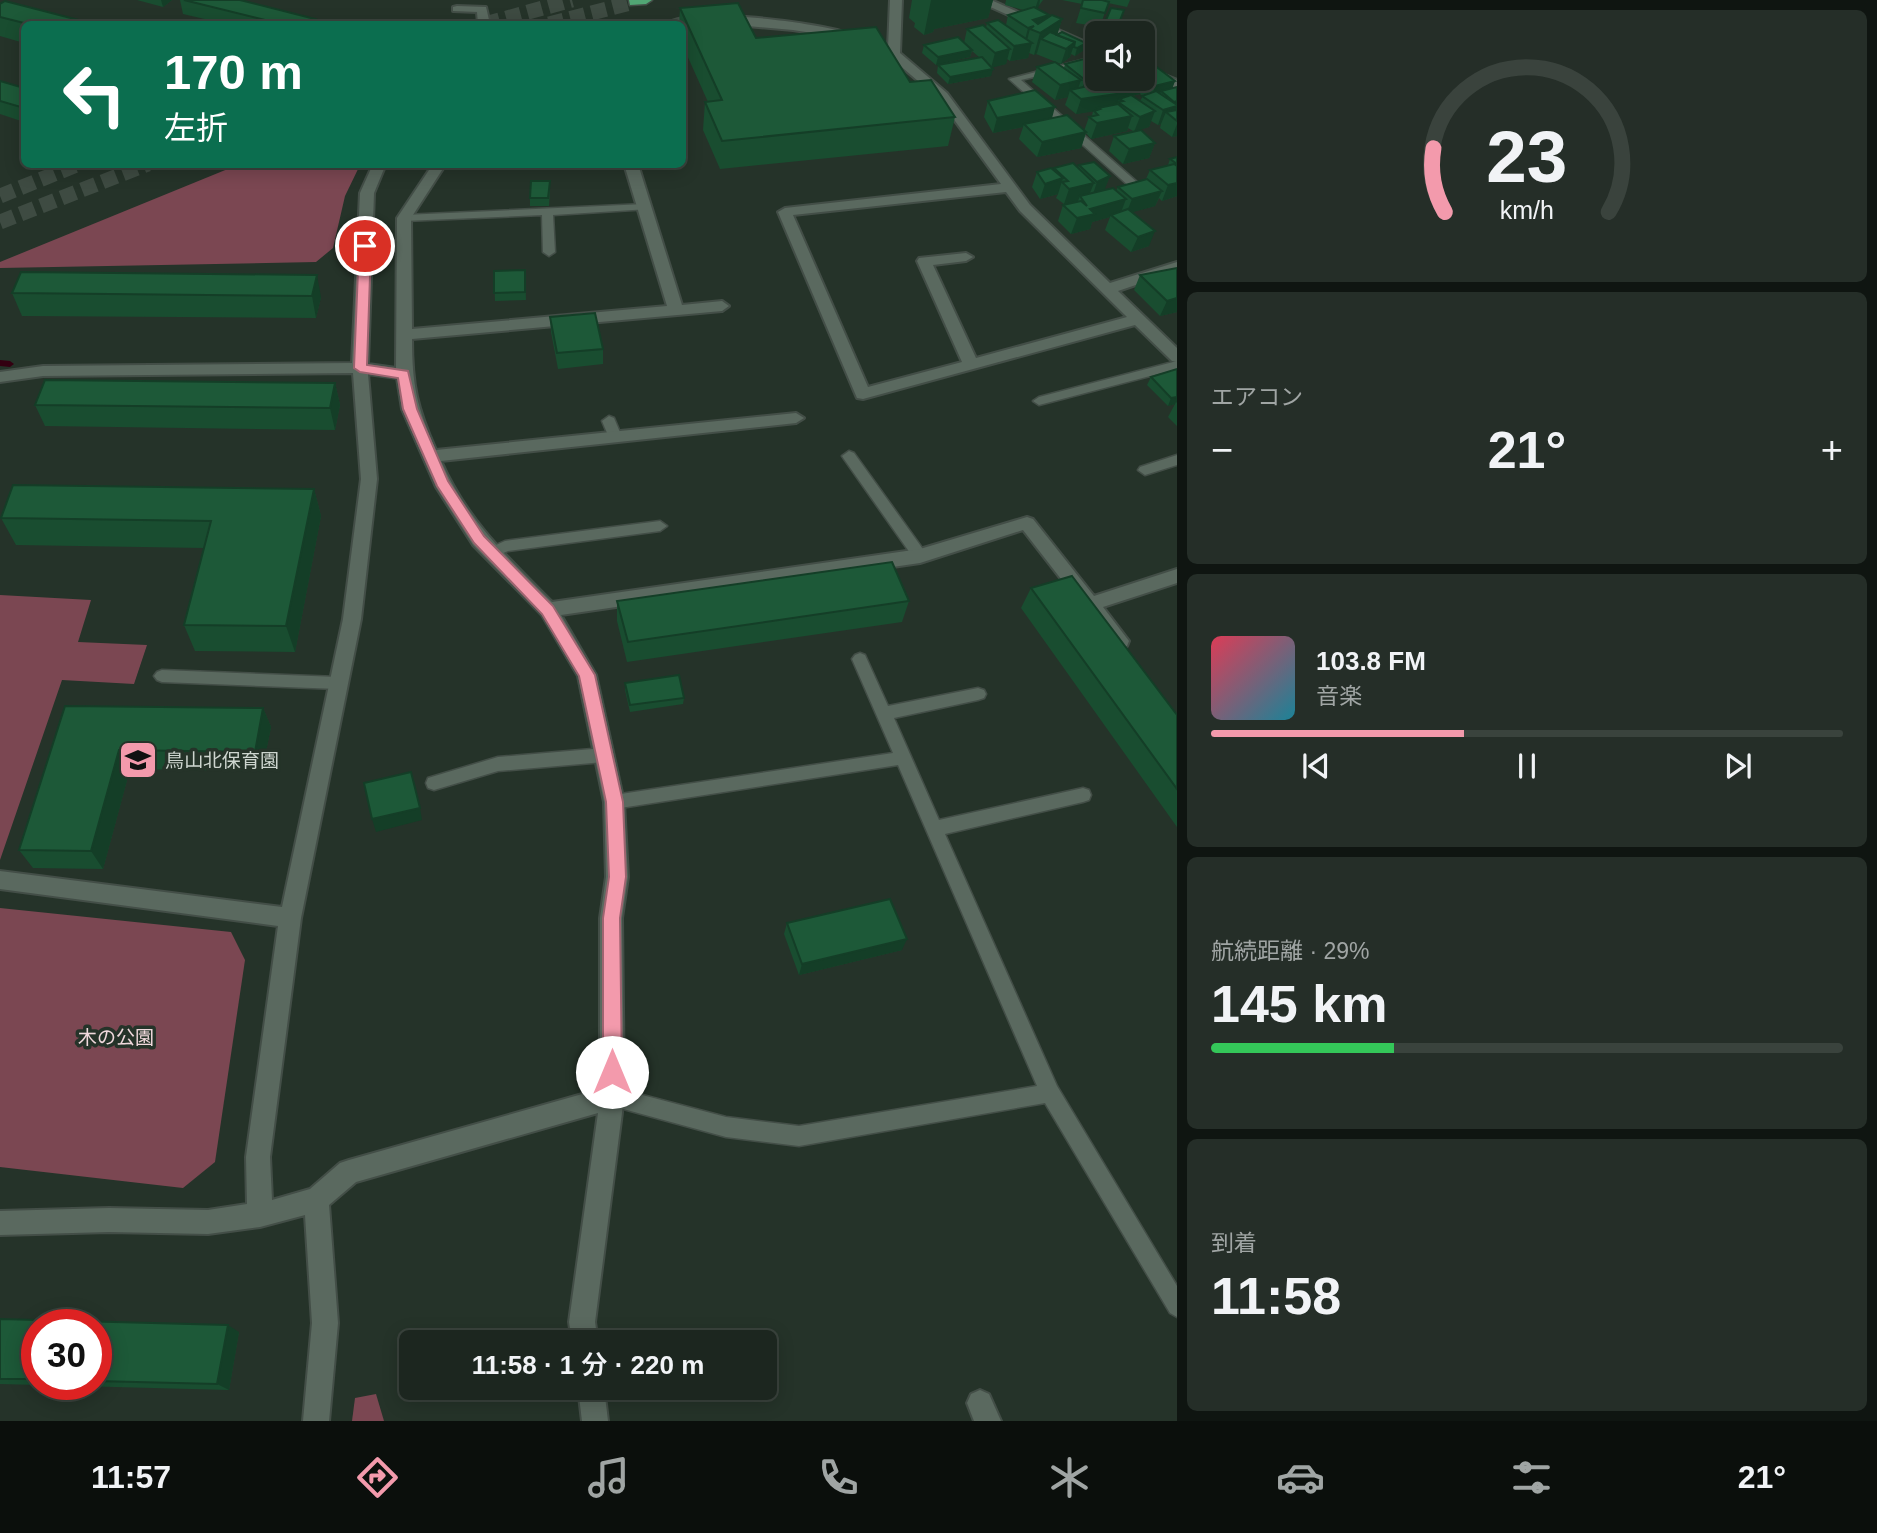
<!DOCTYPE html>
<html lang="ja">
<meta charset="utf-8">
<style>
:root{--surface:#1c261f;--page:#252e28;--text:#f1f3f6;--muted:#a0a5a4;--line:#3a433d;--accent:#f39aac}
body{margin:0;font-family:Helvetica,"Noto Sans JP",sans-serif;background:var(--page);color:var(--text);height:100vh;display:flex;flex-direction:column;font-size:26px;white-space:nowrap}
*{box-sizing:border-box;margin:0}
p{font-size:23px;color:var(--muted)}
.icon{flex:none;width:38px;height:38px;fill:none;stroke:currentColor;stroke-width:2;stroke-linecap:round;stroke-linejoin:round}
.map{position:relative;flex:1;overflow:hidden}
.panel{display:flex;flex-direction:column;gap:10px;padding:10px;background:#0f1511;width:700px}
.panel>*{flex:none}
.hud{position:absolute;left:21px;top:21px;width:665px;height:147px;border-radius:10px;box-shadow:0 4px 18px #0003,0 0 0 2px var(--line);background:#0b6e4f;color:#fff;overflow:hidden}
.tools{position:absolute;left:1085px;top:21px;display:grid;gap:14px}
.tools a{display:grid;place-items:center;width:70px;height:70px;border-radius:10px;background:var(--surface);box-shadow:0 4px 18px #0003,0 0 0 2px var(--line);font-size:35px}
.speed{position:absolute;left:21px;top:1309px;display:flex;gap:14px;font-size:35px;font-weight:700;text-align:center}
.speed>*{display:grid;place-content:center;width:91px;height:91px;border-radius:50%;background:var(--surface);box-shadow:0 4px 18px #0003,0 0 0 2px var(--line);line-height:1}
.speed .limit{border:10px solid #d22;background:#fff;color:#111}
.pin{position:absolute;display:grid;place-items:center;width:60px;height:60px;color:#fff;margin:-30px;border:4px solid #fff;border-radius:50%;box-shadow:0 2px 7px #0007}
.me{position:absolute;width:77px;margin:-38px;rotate:0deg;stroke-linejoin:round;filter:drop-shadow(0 0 5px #0008)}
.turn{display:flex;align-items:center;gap:24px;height:147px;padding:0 28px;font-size:32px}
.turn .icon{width:91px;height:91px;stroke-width:2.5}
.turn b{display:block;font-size:49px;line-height:60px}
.big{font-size:52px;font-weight:600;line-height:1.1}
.panel .tile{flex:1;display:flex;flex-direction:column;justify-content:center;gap:10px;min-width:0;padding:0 24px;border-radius:10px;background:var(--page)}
.panel .dial{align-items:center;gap:0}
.dial svg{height:182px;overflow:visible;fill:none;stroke:var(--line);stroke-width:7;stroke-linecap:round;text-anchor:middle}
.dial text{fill:var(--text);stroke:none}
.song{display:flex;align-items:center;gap:21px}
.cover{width:84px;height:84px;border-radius:10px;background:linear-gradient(135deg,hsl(350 70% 55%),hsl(190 70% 35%))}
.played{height:7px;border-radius:4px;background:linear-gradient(90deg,var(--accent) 40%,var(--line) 40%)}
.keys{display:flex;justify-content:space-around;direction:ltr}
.heat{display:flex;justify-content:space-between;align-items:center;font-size:38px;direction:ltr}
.charge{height:10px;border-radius:5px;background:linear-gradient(90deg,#34c759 29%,var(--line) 0)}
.trip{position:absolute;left:399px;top:1330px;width:378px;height:70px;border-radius:10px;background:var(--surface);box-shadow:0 4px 18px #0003,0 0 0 2px var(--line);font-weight:600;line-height:70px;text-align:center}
.menu{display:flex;height:112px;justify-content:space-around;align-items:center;background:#0b0f0c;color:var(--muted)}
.menu .icon{width:49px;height:49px}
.menu .on{color:var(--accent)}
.menu b{font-size:32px;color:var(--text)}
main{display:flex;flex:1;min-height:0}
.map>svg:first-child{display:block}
.green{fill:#7b4752}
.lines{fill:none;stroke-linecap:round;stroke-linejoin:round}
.stream{fill:#301;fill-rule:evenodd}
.motorway-tunnel{stroke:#3e4b42;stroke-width:15;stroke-dasharray:15 7;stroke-linecap:butt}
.service-casing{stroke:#434e47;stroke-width:3}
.minor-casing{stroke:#434e47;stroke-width:4}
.motorway-casing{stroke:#434e47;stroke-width:3}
.service{fill:#5a695f;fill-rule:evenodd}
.minor{fill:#5a695f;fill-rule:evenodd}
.motorway{fill:#51a674;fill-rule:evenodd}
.wall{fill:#194d30;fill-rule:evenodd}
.shaded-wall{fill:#143e27}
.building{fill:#1d5938;stroke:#143e27;stroke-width:2}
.route{fill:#f39aac;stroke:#9e6470;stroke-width:2}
.labels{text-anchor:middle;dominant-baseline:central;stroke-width:7;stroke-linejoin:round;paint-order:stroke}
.poi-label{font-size:19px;fill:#cdd5cf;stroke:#253329;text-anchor:start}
.park-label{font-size:19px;fill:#f1d9dd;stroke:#253329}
</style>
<main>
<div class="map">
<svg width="1177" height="1421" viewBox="0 0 1177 1421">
<rect width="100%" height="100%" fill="#253329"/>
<g class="green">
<path d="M240 164 360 165 345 196 333 248 316 262 0 268V262Z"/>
<path d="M0 595 91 600 78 642 147 645 134 684 62 680 0 860Z"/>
<path d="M0 908 231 932 245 960 215 1162 183 1188 0 1167Z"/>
<path d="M376 1394 384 1421H352L355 1398Z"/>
</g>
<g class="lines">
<path class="stream" d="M0 360 10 361 14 364 10 367 0 366Z"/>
<g class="motorway-tunnel">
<path d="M485 24 572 0"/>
<path d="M549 24 634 2"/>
<path d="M0 196 79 164"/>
<path d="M0 222 148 164"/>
</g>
<defs>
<g id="service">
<path d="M1097 56V62L1021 80 1138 183V187H1130L1009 79Z"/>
<path d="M645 204 651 207 649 209 553 215 555 252 549 256 543 252 542 215 404 221 398 218 404 215Z"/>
<path d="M1177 361V369L1039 405 1033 401 1039 397Z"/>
<path d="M609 416 614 418 622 437 620 440 615 442 610 440 602 421Z"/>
<path d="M849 451 854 453 925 552 927 556 925 560H915L844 459 842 456Z"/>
<path d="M1177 455V465L1145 475 1138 470 1140 467Z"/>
<path d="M660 521 667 526 660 531 508 551 492 558 485 553 487 549 505 541Z"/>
<path d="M860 653 865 655 888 706 978 688 984 690 986 694 984 698 978 700 894 718 939 820 1083 788 1089 790 1091 795 1089 800 1083 802 945 834 1057 1086 1177 1286V1317L1170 1313 1045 1103 799 1146 726 1137 605 1104 602 1097 605 1090 612 1087 726 1117 799 1126 1037 1086 898 765 614 809 608 807 606 802 608 797 614 795 893 753 852 659 855 655Z"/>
<path d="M162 670 338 677 343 679 346 683 343 687 338 689 162 682 157 680 154 676 157 672Z"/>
<path d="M604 748 610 750 612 755 610 760 604 762 498 771 434 790 428 788 426 783 428 778 498 757Z"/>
</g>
<g id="minor">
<path d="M890 0H902L900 53 947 93 1030 205 1110 283 1177 262V271L1118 291 1177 348V362L1172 361 1135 325 863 399 857 398 778 212 785 208 1001 184 939 99 890 57 832 36 793 30 702 22 682 25 666 24C690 6 806 22 837 30 854 35 871 42 888 48ZM1006 192 1020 211 1127 317 976 358 933 265 966 261 973 257 966 253 919 258 917 261 962 362 868 387 793 215Z"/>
<path d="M975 0H991L1097 47V55Z"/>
<path d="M457 6 486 7 490 24H478L477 12 453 11V7Z"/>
<path d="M1143 66 1177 80V89L1143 74Z"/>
<path d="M373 164H386L374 193 368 364 396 368 397 218 433 164H446L411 218 412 329 667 306 624 164H638L682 305 722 301 729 306 722 311 412 339C412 385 417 408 436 450L796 413 804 418 796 423 441 461C467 520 507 557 552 602L920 549 1027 517 1033 519 1094 596 1177 569V583L1103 607 1129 641 1127 646 1120 648 1113 646 1023 530 920 563 561 615 596 675 624 802 628 877 622 918 624 1097 595 1322 598 1342H572L569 1322 598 1113 356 1182 329 1205 338 1323 329 1421H303L312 1323 305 1215 260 1227 208 1234 109 1232 0 1235V1211L109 1208 208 1210 247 1204 246 1157 278 926 0 889V871L282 907 343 619 361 479 353 373 43 376 0 382V372L43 366 352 363 360 193ZM368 374 397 378 402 409 436 487 473 545 542 615 578 676 604 802 606 877 600 918V1089L349 1160 340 1163 310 1189 272 1200 270 1157 301 918 361 619 377 479Z"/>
<path d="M578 1388H604L608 1421H582Z"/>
<path d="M980 1390 989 1394 1001 1421H974L967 1403 971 1394Z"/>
</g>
<path id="motorway" d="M629 0H652L646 4 630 5Z"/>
</defs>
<use href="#service" class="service-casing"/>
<use href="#minor" class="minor-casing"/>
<use href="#motorway" class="motorway-casing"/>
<use href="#service" class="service"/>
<use href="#minor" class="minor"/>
<use href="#motorway" class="motorway"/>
</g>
<g class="wall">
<path d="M137 0H172L163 7Z"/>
<path d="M180 0H240L316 24H226L183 14Z"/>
<path d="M912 0H993L988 18 934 29 933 32 924 35 914 27 915 23 909 18Z"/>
<path d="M1006 0H1043L1037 8 1049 15 1048 18 1062 19 1057 35 1086 43 1084 50 1075 56 1071 54 1070 57 1061 64 1036 54 1037 53 1034 55 1029 53 1028 58 1010 61 1007 59 1006 64 992 67 991 76 948 84 937 73 938 65 979 57 972 51 970 57 936 65 922 53 924 45 964 43 967 29 986 28 987 23 1006 25 1008 15 1023 10 1005 5Z"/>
<path d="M1062 0H1130L1127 7 1108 3 1100 27 1076 23 1082 4Z"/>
<path d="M0 4 94 24H24V43L0 36Z"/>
<path d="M680 8 756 38 910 82 955 117 948 146 720 169 703 130 705 102H708L682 44V24H679Z"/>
<path d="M1122 18 1116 30 1103 28 1106 20Z"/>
<path d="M1065 64 1097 79H1143L1175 81 1172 88 1177 87V136L1172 137 1160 128 1161 124 1158 125 1151 121 1149 127 1138 130 1155 143 1149 158 1123 164 1109 151 1114 136 1133 131 1128 128 1127 131 1091 139 1086 133 1081 148 1037 157 1019 139 1023 127 993 133 984 117 988 101 1052 118 1084 131 1089 117 1092 116 1093 111 1076 114 1065 105 1068 97 1055 100 1032 82 1037 67 1064 68ZM1140 94 1143 96 1140 101 1132 96Z"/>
<path d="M0 81 24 88V122L0 114Z"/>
<path d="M1177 157V196L1162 201 1159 198 1155 206 1132 212 1149 246 1131 252 1105 230 1110 217 1092 222 1090 229 1071 234 1058 221 1063 205 1078 201 1064 204 1056 198 1058 194 1040 199 1032 187 1037 172 1054 170V168H1078L1079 165 1110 176 1104 190 1116 191 1118 187 1146 179 1150 170 1168 165 1170 159Z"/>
<path d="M550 189 549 206H530V198Z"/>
<path d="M1177 268V312L1160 316 1134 290 1140 275Z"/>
<path d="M525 270 526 300 495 301 494 271Z"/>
<path d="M21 272 321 297 316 318 22 316 12 293Z"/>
<path d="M550 317 603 349V364L558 369 551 332Z"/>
<path d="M1177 369V426L1168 417 1175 404 1168 406 1147 385 1151 377Z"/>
<path d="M335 383 340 405 335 430 45 426 35 405Z"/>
<path d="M314 489 321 516 295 652 195 651 184 625 204 548 16 545 1 518Z"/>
<path d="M1031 588 1177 715V827L1021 608Z"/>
<path d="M617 601H909L902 622 627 662 617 621Z"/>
<path d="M625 683 684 698 683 704 630 712 625 690Z"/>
<path d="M65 706 263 708 271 727 262 771 130 769 103 869 33 868 19 850Z"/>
<path d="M787 923 902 950 799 975 784 934Z"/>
<path d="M0 1319 239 1332 229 1390 0 1384ZM37 1325H96V1384H37Z"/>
</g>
<g class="shaded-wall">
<path d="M161 0H172L163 7Z"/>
<path d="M931 0H993L988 18 934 29 933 32 924 35Z"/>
<path d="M1038 0H1040L1039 6 1033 15Z"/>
<path d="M1049 15 1044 31 1062 19 1056 39H1041L1037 53 1034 55 1040 33 1030 29 1026 44 1032 43 1028 58 1010 61 1014 46 1024 44 1028 28 1033 20Z"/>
<path d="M315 19 316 24H308Z"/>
<path d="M1075 42 1070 57 1061 64 1066 49Z"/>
<path d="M1086 43 1084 50 1075 56 1077 48Z"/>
<path d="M1010 49 1006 64 991 68 995 53Z"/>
<path d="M972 50 970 57 936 65 938 57Z"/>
<path d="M993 69 991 76 948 84 950 77Z"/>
<path d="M1097 77V79H1104L1100 90 1080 95 1085 80Z"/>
<path d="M1146 79 1140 94 1119 99 1116 108 1100 109 1098 108 1097 111 1076 114 1081 99 1123 93 1127 83Z"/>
<path d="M1081 80 1076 95 1070 90 1068 97 1055 100 1060 85Z"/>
<path d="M1175 81 1169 97 1161 91 1158 99 1150 101 1155 86Z"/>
<path d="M1177 101V114L1166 112 1161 124 1158 125 1163 110 1172 108 1174 102Z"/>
<path d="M1055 107 1051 122 1024 124 1023 127 993 133 997 118Z"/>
<path d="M1155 111 1149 127 1134 132 1140 117Z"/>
<path d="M1132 116 1127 131 1091 139 1097 123Z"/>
<path d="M1177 124V136L1172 137Z"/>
<path d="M1086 132 1081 148 1037 157 1042 142Z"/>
<path d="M1155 143 1149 158 1123 164 1129 149Z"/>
<path d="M1110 176 1104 191 1092 197 1097 182Z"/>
<path d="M1063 178 1058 194 1040 199 1045 184Z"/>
<path d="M1094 183 1088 198 1080 196 1078 201 1064 204 1069 189Z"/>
<path d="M1177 183V196L1162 201 1168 185Z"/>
<path d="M1162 191 1155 206 1126 214 1132 199Z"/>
<path d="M1126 199 1120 215H1111L1110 217 1092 222 1090 229 1071 234 1077 218 1090 209Z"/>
<path d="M1155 231 1149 246 1131 252 1138 237Z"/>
<path d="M317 275 321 297 316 318 312 296Z"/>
<path d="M1177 298V312L1160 316 1167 301Z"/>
<path d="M335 383 340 405 335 430 330 408Z"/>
<path d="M1177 397V403L1176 402 1175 404 1168 406 1171 398Z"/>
<path d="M314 489 321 516 295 652 286 626Z"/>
<path d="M263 708 271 727 262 771 255 752Z"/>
<path d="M119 750 130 769 103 869 91 851Z"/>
<path d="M420 808 422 820 376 832 372 819Z"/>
<path d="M907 939 902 950 799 975 802 964Z"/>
<path d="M228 1325 239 1332 229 1390 217 1384Z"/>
</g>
<g class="building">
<path d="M184 0H240L315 19 308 24H281Z"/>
<path d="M1083 0H1102L1109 2 1105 13 1081 8Z"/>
<path d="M5 1 94 24H28L0 17V4Z"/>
<path d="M738 3 756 38 876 27 910 82 931 80 955 117 722 141 705 102 722 100 680 8Z"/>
<path d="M1034 7 1049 15 1033 20 1038 24 1052 15 1062 19 1040 33 1030 29 1034 26 1028 28 1008 15Z"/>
<path d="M1111 8 1124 10 1119 23 1106 20Z"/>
<path d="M998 20 1032 43 1014 46 987 23Z"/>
<path d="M983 25 1010 49 995 53 967 29Z"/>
<path d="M1050 32 1075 42 1066 49 1041 39Z"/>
<path d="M1062 32 1086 43 1077 48 1074 47 1075 42 1057 35Z"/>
<path d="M958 37 972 50 938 57 924 45Z"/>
<path d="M982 57 993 69 950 77 938 65Z"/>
<path d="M1084 59 1097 69V77L1085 80 1065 64Z"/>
<path d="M1097 61V69L1088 63Z"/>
<path d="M1055 62 1081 80 1060 85 1037 67Z"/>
<path d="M1150 62 1175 81 1155 86 1146 79 1127 83 1121 79H1143V64Z"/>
<path d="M0 81 24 88V108L0 101Z"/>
<path d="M1110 81 1124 93 1081 99 1070 90Z"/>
<path d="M1177 87V101L1174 102 1161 91Z"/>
<path d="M1035 90 1055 107 997 118 988 101Z"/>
<path d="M1156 91 1177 105V106L1163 110 1142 96Z"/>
<path d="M1131 95 1155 111 1140 117 1118 102 1123 101 1119 99Z"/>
<path d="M1118 104 1132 116 1097 123 1089 117 1098 115 1094 111 1100 109 1098 108Z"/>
<path d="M1177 110V121L1166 112Z"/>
<path d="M1067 115 1086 132 1042 142 1024 124Z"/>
<path d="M1141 130 1155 143 1129 149 1114 136Z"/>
<path d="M1177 157V164L1170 159Z"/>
<path d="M1094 162 1110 176 1097 182 1079 165Z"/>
<path d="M1073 163 1094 183 1069 189 1062 182 1068 181 1054 168Z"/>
<path d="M1174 164 1177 166V183L1168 185 1150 170Z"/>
<path d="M1051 168 1063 178 1045 184 1037 172Z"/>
<path d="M1147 179 1162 191 1132 199 1118 187Z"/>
<path d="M531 181H550L548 198H530Z"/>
<path d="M1113 188 1126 199 1090 209 1095 214 1077 218 1063 205 1081 201 1087 206 1080 196Z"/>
<path d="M1128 209 1155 231 1138 237 1111 215Z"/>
<path d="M1177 268V298L1167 301 1140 275Z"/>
<path d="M525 270V292L494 293V271Z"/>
<path d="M21 272 317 275 312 296 12 293Z"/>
<path d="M595 313 603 349 557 353 550 317Z"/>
<path d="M1177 369V397L1171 398 1151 377Z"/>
<path d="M45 380 335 383 330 408 35 405Z"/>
<path d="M13 485 314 489 286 626 184 625 211 521 1 518Z"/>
<path d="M892 562 909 601 628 642 617 601Z"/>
<path d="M1072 576 1177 715V789L1031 588Z"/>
<path d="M679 675 684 698 630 705 625 683Z"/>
<path d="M65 706 263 708 255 752 119 750 91 851 19 850Z"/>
<path d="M411 772 420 808 372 819 364 783Z"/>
<path d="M890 899 907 939 802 964 787 923Z"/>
<path d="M0 1319 228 1325 217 1384 96 1381V1325H37V1379H0Z"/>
</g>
<path class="route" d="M365 243 371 246 367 365 408 371 417 409 448 481 484 536 553 606 595 675 623 802 626 877 620 918 622 1072 619 1078 612 1081 605 1078 603 1072V918L609 877 606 802 579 676 542 614 474 543 437 486 403 409 398 378 360 372 354 368 359 246Z"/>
<defs>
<symbol id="school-square" viewBox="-11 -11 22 22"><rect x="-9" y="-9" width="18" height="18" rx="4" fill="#f39aac" stroke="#253329"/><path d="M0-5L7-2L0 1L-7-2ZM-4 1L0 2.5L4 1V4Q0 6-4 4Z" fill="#111"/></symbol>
</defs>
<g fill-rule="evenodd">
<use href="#school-square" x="116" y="738" width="44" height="44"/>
</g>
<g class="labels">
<g class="poi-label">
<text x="165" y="760">鳥山北保育園</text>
</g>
<g class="park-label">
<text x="116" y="1037">木の公園</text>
</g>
</g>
</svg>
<div class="tools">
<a><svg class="icon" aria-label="sound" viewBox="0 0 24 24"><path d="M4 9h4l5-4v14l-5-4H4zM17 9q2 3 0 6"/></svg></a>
</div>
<div class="speed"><div class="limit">30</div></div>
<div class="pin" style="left:365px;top:246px;background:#d93025"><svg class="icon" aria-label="arrive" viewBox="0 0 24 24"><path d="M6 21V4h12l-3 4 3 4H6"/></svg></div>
<svg class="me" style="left:612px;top:1072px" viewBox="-20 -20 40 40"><circle r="19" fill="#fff"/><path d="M0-13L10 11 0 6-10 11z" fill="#f39aac"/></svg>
<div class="trip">11:58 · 1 分 · 220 m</div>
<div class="hud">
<div class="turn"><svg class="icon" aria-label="left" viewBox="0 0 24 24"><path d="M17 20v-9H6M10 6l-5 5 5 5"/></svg><div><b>170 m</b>左折</div></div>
</div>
</div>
<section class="panel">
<div class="tile dial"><svg viewBox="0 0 100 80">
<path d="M14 69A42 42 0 1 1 86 69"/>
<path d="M14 69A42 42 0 0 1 9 41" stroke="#f39aac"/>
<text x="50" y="56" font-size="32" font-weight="700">23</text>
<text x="50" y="72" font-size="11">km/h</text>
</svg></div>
<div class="tile"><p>エアコン</p>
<div class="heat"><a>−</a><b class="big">21°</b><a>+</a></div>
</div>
<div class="tile">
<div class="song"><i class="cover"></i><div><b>103.8 FM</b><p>音楽</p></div></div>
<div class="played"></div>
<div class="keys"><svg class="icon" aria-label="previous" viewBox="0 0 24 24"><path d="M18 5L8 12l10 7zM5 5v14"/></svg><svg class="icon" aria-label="pause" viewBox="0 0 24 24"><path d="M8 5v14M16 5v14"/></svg><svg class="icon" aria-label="next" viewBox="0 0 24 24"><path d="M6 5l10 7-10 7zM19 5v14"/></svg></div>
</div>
<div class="tile"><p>航続距離 · 29%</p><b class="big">145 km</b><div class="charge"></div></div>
<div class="tile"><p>到着</p><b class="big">11:58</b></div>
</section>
</main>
<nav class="menu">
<b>11:57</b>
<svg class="icon on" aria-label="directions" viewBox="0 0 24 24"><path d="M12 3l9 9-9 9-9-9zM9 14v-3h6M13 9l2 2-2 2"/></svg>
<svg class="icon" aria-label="music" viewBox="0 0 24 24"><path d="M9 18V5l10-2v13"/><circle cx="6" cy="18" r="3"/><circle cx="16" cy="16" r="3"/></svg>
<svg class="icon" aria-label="phone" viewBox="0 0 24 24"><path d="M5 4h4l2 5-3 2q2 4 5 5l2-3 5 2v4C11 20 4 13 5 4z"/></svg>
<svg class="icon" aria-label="climate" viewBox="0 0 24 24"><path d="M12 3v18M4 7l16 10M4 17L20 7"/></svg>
<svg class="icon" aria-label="car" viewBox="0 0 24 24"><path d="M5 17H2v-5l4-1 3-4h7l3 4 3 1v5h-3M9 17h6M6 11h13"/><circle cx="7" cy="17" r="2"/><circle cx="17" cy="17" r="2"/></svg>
<svg class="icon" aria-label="filters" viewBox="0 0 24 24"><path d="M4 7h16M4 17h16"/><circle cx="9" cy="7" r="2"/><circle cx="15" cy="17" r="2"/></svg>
<b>21°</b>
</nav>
